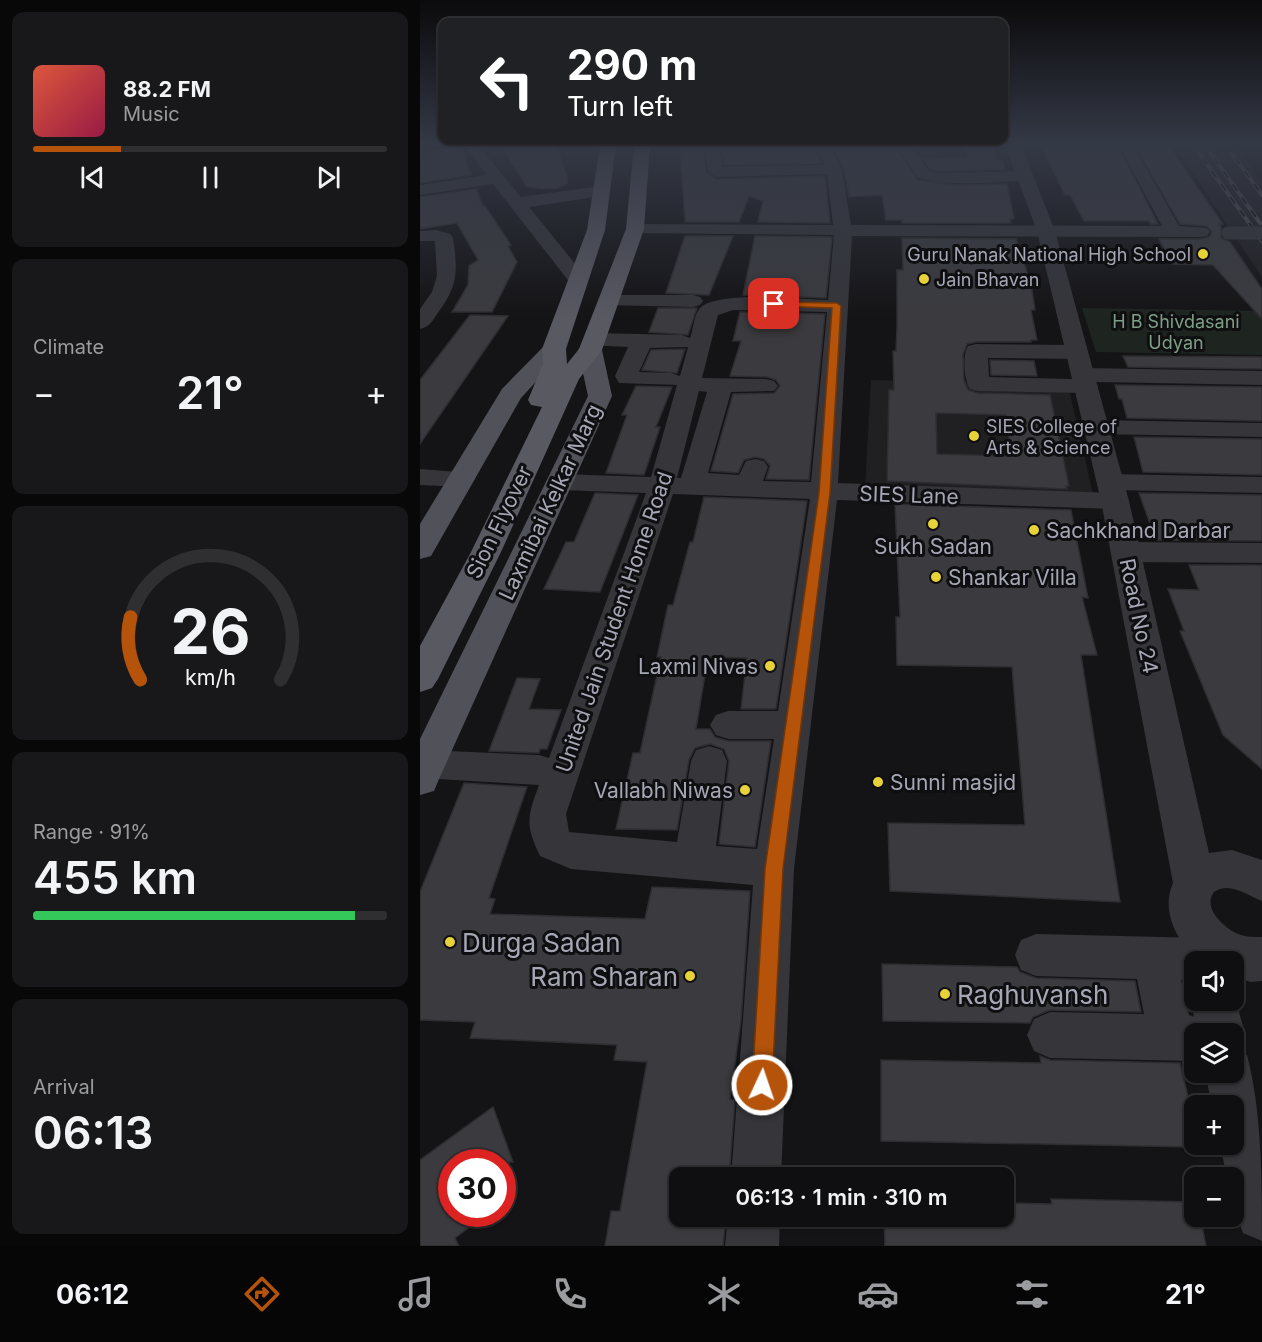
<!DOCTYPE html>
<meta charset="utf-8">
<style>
:root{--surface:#0f0e10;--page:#181719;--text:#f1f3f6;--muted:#9b9c9f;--line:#2f2e30;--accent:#b45309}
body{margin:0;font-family:Inter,sans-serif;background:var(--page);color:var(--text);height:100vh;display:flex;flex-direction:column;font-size:22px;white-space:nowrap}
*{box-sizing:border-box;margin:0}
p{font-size:20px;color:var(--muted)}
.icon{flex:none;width:33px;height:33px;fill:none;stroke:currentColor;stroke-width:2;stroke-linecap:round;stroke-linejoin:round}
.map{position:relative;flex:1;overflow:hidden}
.drawer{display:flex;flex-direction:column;gap:12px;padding:12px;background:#080809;width:420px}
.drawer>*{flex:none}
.banner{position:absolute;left:18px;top:18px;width:570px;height:126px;border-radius:12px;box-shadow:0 2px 4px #0004,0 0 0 2px var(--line);background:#202124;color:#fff;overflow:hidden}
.buttons{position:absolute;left:764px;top:951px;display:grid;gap:12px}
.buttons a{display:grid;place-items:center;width:60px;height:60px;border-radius:12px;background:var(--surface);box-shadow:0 2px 4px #0004,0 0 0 2px var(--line);font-size:30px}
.speed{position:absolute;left:18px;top:1149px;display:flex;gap:12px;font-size:30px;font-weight:700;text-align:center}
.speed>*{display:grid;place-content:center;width:78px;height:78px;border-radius:50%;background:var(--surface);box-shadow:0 2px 4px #0004,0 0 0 2px var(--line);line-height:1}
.speed .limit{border:9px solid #d22;background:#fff;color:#111}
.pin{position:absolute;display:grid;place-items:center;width:51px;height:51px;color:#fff;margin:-26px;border-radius:12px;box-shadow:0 3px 9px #0006}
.me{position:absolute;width:66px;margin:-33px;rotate:3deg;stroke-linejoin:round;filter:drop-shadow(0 0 4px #0008)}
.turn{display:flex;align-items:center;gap:21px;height:126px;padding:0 30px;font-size:27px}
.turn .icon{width:78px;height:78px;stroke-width:2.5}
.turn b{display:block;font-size:42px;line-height:51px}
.big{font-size:45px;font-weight:600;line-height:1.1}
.drawer .widget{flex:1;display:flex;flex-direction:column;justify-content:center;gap:9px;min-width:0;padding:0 21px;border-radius:12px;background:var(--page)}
.drawer .dial{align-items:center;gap:0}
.dial svg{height:156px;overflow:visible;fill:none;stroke:var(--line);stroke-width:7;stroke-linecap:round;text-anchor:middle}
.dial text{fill:var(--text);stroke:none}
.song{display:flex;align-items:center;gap:18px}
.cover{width:72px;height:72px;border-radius:9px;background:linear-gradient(135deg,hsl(10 70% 55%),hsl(340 70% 35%))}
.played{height:6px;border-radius:3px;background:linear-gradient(90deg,var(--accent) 25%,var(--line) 25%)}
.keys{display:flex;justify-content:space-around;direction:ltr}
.heat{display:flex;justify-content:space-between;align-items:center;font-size:33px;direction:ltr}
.charge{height:9px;border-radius:4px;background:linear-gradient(90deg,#34c759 91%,var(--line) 0)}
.trip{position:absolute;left:249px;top:1167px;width:345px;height:60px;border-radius:12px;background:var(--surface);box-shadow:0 2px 4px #0004,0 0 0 2px var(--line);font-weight:600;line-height:60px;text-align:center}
.tab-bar{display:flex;height:96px;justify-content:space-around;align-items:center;background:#060606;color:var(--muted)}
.tab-bar .icon{width:42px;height:42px}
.tab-bar .on{color:var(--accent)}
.tab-bar b{font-size:27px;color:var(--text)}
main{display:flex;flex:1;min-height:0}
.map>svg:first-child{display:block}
.built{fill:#201f22}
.green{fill:#1e2520}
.building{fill:#3b3b3f;stroke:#2e2d31;stroke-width:1.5;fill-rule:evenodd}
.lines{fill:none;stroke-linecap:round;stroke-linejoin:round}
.minor{fill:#35353a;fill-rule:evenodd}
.tertiary{fill:#35353a;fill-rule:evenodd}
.primary{fill:#515159;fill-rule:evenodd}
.trunk{fill:#595962;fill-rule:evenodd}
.rail-casing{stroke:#4c4c53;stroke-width:4}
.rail{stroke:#0f0e10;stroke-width:2;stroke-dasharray:8;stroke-linecap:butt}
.pedestrian-bridge{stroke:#35353a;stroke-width:13}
.route{fill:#b45309;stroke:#753606;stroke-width:1.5}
.poi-dot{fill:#e7d239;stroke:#0f0e10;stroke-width:2}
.labels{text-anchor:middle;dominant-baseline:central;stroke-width:6;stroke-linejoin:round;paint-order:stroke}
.far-poi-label{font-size:18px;fill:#a6a7b5;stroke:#0f0e10;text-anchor:start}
.far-park-label{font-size:18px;fill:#7e9f87;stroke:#0f0e10}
.street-label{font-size:21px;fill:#a6a7b5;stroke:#0f0e10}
.poi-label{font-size:21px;fill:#a6a7b5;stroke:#0f0e10;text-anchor:start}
.near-poi-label{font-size:26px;fill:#a6a7b5;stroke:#0f0e10;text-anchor:start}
</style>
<main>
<section class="drawer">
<div class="widget">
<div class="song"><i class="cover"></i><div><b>88.2 FM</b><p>Music</p></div></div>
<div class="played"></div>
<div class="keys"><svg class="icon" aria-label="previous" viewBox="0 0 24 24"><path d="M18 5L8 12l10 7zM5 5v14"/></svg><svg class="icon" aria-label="pause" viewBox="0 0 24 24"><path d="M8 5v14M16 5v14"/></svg><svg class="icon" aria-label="next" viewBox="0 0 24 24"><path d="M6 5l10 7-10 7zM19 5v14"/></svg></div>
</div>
<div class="widget"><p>Climate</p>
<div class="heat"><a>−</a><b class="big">21°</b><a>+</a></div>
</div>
<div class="widget dial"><svg viewBox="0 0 100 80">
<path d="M14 69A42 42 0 1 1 86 69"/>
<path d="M14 69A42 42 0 0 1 9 37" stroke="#b45309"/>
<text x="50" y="56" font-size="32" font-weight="700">26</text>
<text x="50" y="72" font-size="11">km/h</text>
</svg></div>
<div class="widget"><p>Range · 91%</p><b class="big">455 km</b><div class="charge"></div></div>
<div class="widget"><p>Arrival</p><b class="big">06:13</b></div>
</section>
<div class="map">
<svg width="842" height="1246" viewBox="0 0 842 1246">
<rect width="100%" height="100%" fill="#141315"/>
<g class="built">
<path d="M754 145H815L842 181V277Z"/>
<path d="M451 380 648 385 673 494 445 487Z"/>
</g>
<path class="green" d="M662 308 842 311V355L676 352Z"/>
<g class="building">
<path d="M81 145H136L147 176V183L138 188 121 189 106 186Z"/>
<path d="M260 145H283L286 172 296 179 405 176 410 223 338 222 343 201 329 196 319 222H265Z"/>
<path d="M301 145H394L401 163 305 165Z"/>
<path d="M412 145 474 146 498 180 537 185 587 184 594 219H590L591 223H482V220H466L462 195 429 197 424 169Z"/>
<path d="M544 145H571L577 160H583L585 169 520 171 510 169 503 159 549 158Z"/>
<path d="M621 145H697L738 224H730L729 221H664L650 195H645Z"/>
<path d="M715 145H748L803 224H799L801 228V238L810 242 842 289V319L793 265 752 264 739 239H781L789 237 792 232 787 226 760 224Z"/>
<path d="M42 148 51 175 0 183V152Z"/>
<path d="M56 189 63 206H65L91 245 88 246 97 262 72 312H32L48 285 49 266 58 260 37 223 0 229V197Z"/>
<path d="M265 236H313L289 295 246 293Z"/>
<path d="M335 236 412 237 406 298 323 295Z"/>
<path d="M482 238 596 239 611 284 615 310H611L617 340H611V342H556L547 344 543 355 544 380 548 390 557 393 630 395 649 486H646L647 489 467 481 469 390H474L473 351H476L477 325V270H483ZM516 413 586 415 591 456 517 454Z"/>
<path d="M238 308H277L268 335 229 332Z"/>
<path d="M320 312 405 314 389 480 346 479 350 466 344 459 335 457 324 460 318 473 291 471 313 394 354 393 360 386 356 380 347 377 310 376 321 341H313Z"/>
<path d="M50 315 88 316 0 444V380Z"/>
<path d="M265 349 257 373 222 370 231 350Z"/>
<path d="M703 356 842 357V369L708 367Z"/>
<path d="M570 360 614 361 617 376 571 375Z"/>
<path d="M695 385 842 387V421L707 418 702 399H699Z"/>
<path d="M216 386 252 387 236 427H240L224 475 186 473 207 415H202Z"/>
<path d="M714 437 842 439V475L723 472Z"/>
<path d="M175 493 218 495 180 592 124 589 146 542H154Z"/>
<path d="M719 493 842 495V541L736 540Z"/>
<path d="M284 497 387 501 356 709H321L327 658 288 657 276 729H290L295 737 308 741H351L335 847 299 844 309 761 304 749 290 744 275 748 269 760 257 830 196 829 213 753H220L241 657H237L248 605H253L270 542H273Z"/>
<path d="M475 504 651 510 668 598 662 597 677 655H661L700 902 470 891 468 823 605 825 592 667 477 665 476 617H480Z"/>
<path d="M769 565H842V769L803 735 760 631H764L748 589 779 590Z"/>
<path d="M97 678 120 679 109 709 141 710 127 749H120L119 753 69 751Z"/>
<path d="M44 783 107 787 69 898 75 899 70 914 225 919 232 887 330 891 321 1021 310 1099 315 1100 309 1178H260V1216H306L303 1246H185L191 1211H200L227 1062 194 1060 197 1045 50 1038 55 1022 0 1020V892Z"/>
<path d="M462 964 597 967 600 972 616 978 715 981 721 1012 630 1010 613 1017 610 1023 463 1021Z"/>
<path d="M620 1056 630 1060 760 1063 774 1123V1147L461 1141V1060L621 1063Z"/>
<path d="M73 1107 93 1162H32V1214H67L35 1238 39 1246H0V1160Z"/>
<path d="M631 1199 774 1202V1216H780L786 1246H465L464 1216H584V1203L632 1204Z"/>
</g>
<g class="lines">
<g class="minor">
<path d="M44 145H58L101 197 181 186 187 187 189 191 187 195 181 196 109 207 165 276 168 280 165 284H151L73 184 0 195V185L67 175Z"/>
<path d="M285 145H299L303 167 404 165 396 145H410L422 169 431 225 742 226 699 145H713L759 226 787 228 790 232 787 236 781 237 432 236 418 483 695 493 705 495 709 501 705 507 695 509 417 500 374 869 361 1178H311L333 885 151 869 120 856C105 824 107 818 119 785L0 778V752L6 750 119 755 129 758 226 493 139 490 130 488 126 482 130 476 139 474 231 477 257 385 199 383 195 376 208 347 166 345 163 340 166 335 174 333 262 335 270 338C273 330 274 313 281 307 302 291 380 299 408 300L414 235 209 233 206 229 209 225 215 224 413 225 407 174 296 177 288 172ZM313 310 407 312 391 482 343 481 348 467 344 461 335 459 326 461 319 475 288 473 311 392 354 391 358 386 354 381 346 379 282 378 298 315ZM268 347 260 376 251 373 219 372 230 348ZM279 391 287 392 261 478H257ZM253 494 390 499 358 711H308L296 715 290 725 296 735 308 739H354L337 849 296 846 307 761 302 750 289 746 276 750 271 761 257 842 149 832 146 814Z"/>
<path d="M476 145H490L509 171 520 173 605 171 613 176 605 181C570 182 532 187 498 178Z"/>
<path d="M16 230 30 234 33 238C38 272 38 286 17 314 12 322 9 327 0 329V309L12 292 17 276 15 241H0V231Z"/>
<path d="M189 295H273L280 297 283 301 280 305 273 307 182 305 179 301 182 297Z"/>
<path d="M556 344 657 345 665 347 668 352 665 357 657 359 568 358 569 377 654 379 652 375 655 370 663 368 842 371V385L675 382 678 386 674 391 666 393 558 391 550 389C544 380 542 355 548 346Z"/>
<path d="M676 420 842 423V437L676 434 667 432 664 427 667 422Z"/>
<path d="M0 469 51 473 55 479 51 485 42 487 0 485Z"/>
<path d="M690 474 842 477V493L690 490 681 488 677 482 681 476Z"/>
<path d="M706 542 842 543V563L706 562 696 559 691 552 696 545Z"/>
<path d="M616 934 784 938 799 944 805 962H774V980H761L769 1015 790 1022 795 1034H774V1061L630 1058 614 1051 607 1035 614 1019 630 1012 724 1014 717 979 616 976 601 970 595 955 601 940Z"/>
<path d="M308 1216H360L359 1246H305Z"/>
</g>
<g class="tertiary">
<path d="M585 145H601L635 231 709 501 789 853 812 850 842 860V901C827 895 809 881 794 892 782 908 804 928 818 934 825 937 834 937 842 937V981L831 982 813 977V962H780C758 943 740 912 753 883L681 501 617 231Z"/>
<path d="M813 990 825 1034 818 1051 827 1055C842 1112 842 1180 842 1241L823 1233 813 1205V1178H807L800 1144H813V1106H792L785 1072H813V1034H777L771 1000 774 992V1000H813Z"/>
</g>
<g class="primary">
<path d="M134 342 142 344 146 349 101 398 11 556 0 559V524L82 389 126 344Z"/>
<path d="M170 343 178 345 182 350 192 396 19 779 14 791 0 795V739L168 396 158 350 162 345Z"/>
</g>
<path class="trunk" d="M180 145H196L185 230 146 349 147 364 159 349 206 229 214 145H230L224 229 182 350 159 379 81 552 18 679 12 688 0 692V646L51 552 122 407 111 405 108 400 123 364 122 349 167 230Z"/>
<defs>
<g id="rail">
<path d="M773 145 842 241"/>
<path d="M785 145 840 223"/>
<path d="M806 145 842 195"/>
</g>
</defs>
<use href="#rail" class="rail-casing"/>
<use href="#rail" class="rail"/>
<path class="pedestrian-bridge" d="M808 233H842"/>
</g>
<linearGradient id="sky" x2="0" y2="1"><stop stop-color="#0b0a0c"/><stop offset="0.45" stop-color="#343946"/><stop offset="1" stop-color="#343946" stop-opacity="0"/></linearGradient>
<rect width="842" height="319" fill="url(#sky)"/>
<path class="route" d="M354 302 417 303 421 306 410 493 363 869 352 1085 349 1092 342 1095 335 1092 332 1085 345 869 399 493 412 308 351 306V303Z"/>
<g class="poi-dot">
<circle cx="783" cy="254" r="6"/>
<circle cx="504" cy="279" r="6"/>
<circle cx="554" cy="436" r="6"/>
<circle cx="513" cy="524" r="6"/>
<circle cx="614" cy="530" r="6"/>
<circle cx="516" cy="577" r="6"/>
<circle cx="350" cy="666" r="6"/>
<circle cx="458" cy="782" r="6"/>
<circle cx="325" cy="790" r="6"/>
<circle cx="30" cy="942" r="6"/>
<circle cx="270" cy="976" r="6"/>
<circle cx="525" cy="994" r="6"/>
</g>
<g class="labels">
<g class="far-poi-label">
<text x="771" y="254" text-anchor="end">Guru Nanak National High School</text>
<text x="516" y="279">Jain Bhavan</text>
<text x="566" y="426">SIES College of<tspan x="566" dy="21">Arts &amp; Science</tspan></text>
</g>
<g class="far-park-label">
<text x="756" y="321">H B Shivdasani<tspan x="756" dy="21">Udyan</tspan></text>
</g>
<g class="street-label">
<text transform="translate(489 495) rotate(2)">SIES Lane</text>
<text transform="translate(130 502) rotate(-65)">Laxmibai Kelkar Marg</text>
<text transform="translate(79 522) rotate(-64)">Sion Flyover</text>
<text transform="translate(719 616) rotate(78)">Road No 24</text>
<text transform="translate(194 622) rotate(-71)">United Jain Student Home Road</text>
</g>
<g class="poi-label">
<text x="626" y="530">Sachkhand Darbar</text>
<text x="513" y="546" text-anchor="middle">Sukh Sadan</text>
<text x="528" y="577">Shankar Villa</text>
<text x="338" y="666" text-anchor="end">Laxmi Nivas</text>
<text x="470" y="782">Sunni masjid</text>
<text x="313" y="790" text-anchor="end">Vallabh Niwas</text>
</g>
<g class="near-poi-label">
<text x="42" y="942">Durga Sadan</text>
<text x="258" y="976" text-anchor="end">Ram Sharan</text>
<text x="537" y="994">Raghuvansh</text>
</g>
</g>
</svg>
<div class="buttons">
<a><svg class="icon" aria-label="sound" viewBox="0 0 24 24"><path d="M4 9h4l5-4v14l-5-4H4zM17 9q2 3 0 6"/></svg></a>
<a><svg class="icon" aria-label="layers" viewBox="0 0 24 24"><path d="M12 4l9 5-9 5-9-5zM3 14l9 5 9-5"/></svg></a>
<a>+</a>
<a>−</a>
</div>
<div class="speed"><div class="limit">30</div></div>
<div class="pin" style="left:354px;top:304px;background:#d93025"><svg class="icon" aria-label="arrive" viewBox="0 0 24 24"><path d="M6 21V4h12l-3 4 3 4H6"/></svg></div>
<svg class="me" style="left:342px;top:1085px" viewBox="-20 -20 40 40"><circle r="17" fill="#b45309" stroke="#fff" stroke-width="3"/><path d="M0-11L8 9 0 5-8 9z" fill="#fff"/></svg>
<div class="trip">06:13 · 1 min · 310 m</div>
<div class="banner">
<div class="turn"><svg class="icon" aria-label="left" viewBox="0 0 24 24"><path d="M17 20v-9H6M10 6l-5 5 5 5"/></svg><div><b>290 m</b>Turn left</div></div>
</div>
</div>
</main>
<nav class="tab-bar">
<b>06:12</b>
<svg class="icon on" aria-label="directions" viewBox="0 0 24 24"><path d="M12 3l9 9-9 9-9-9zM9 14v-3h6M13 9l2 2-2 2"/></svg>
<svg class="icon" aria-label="music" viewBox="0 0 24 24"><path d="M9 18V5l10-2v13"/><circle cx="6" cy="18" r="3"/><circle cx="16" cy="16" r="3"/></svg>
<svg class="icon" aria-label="phone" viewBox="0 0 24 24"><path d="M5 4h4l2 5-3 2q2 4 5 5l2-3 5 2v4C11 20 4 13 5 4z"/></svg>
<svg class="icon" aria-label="climate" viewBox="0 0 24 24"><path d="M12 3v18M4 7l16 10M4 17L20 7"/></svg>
<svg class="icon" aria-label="car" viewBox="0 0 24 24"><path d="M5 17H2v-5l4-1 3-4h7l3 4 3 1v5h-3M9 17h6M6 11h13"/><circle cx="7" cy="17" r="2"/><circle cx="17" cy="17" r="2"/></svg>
<svg class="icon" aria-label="filters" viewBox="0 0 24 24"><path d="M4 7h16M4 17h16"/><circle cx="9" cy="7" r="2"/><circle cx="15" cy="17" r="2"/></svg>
<b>21°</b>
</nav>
